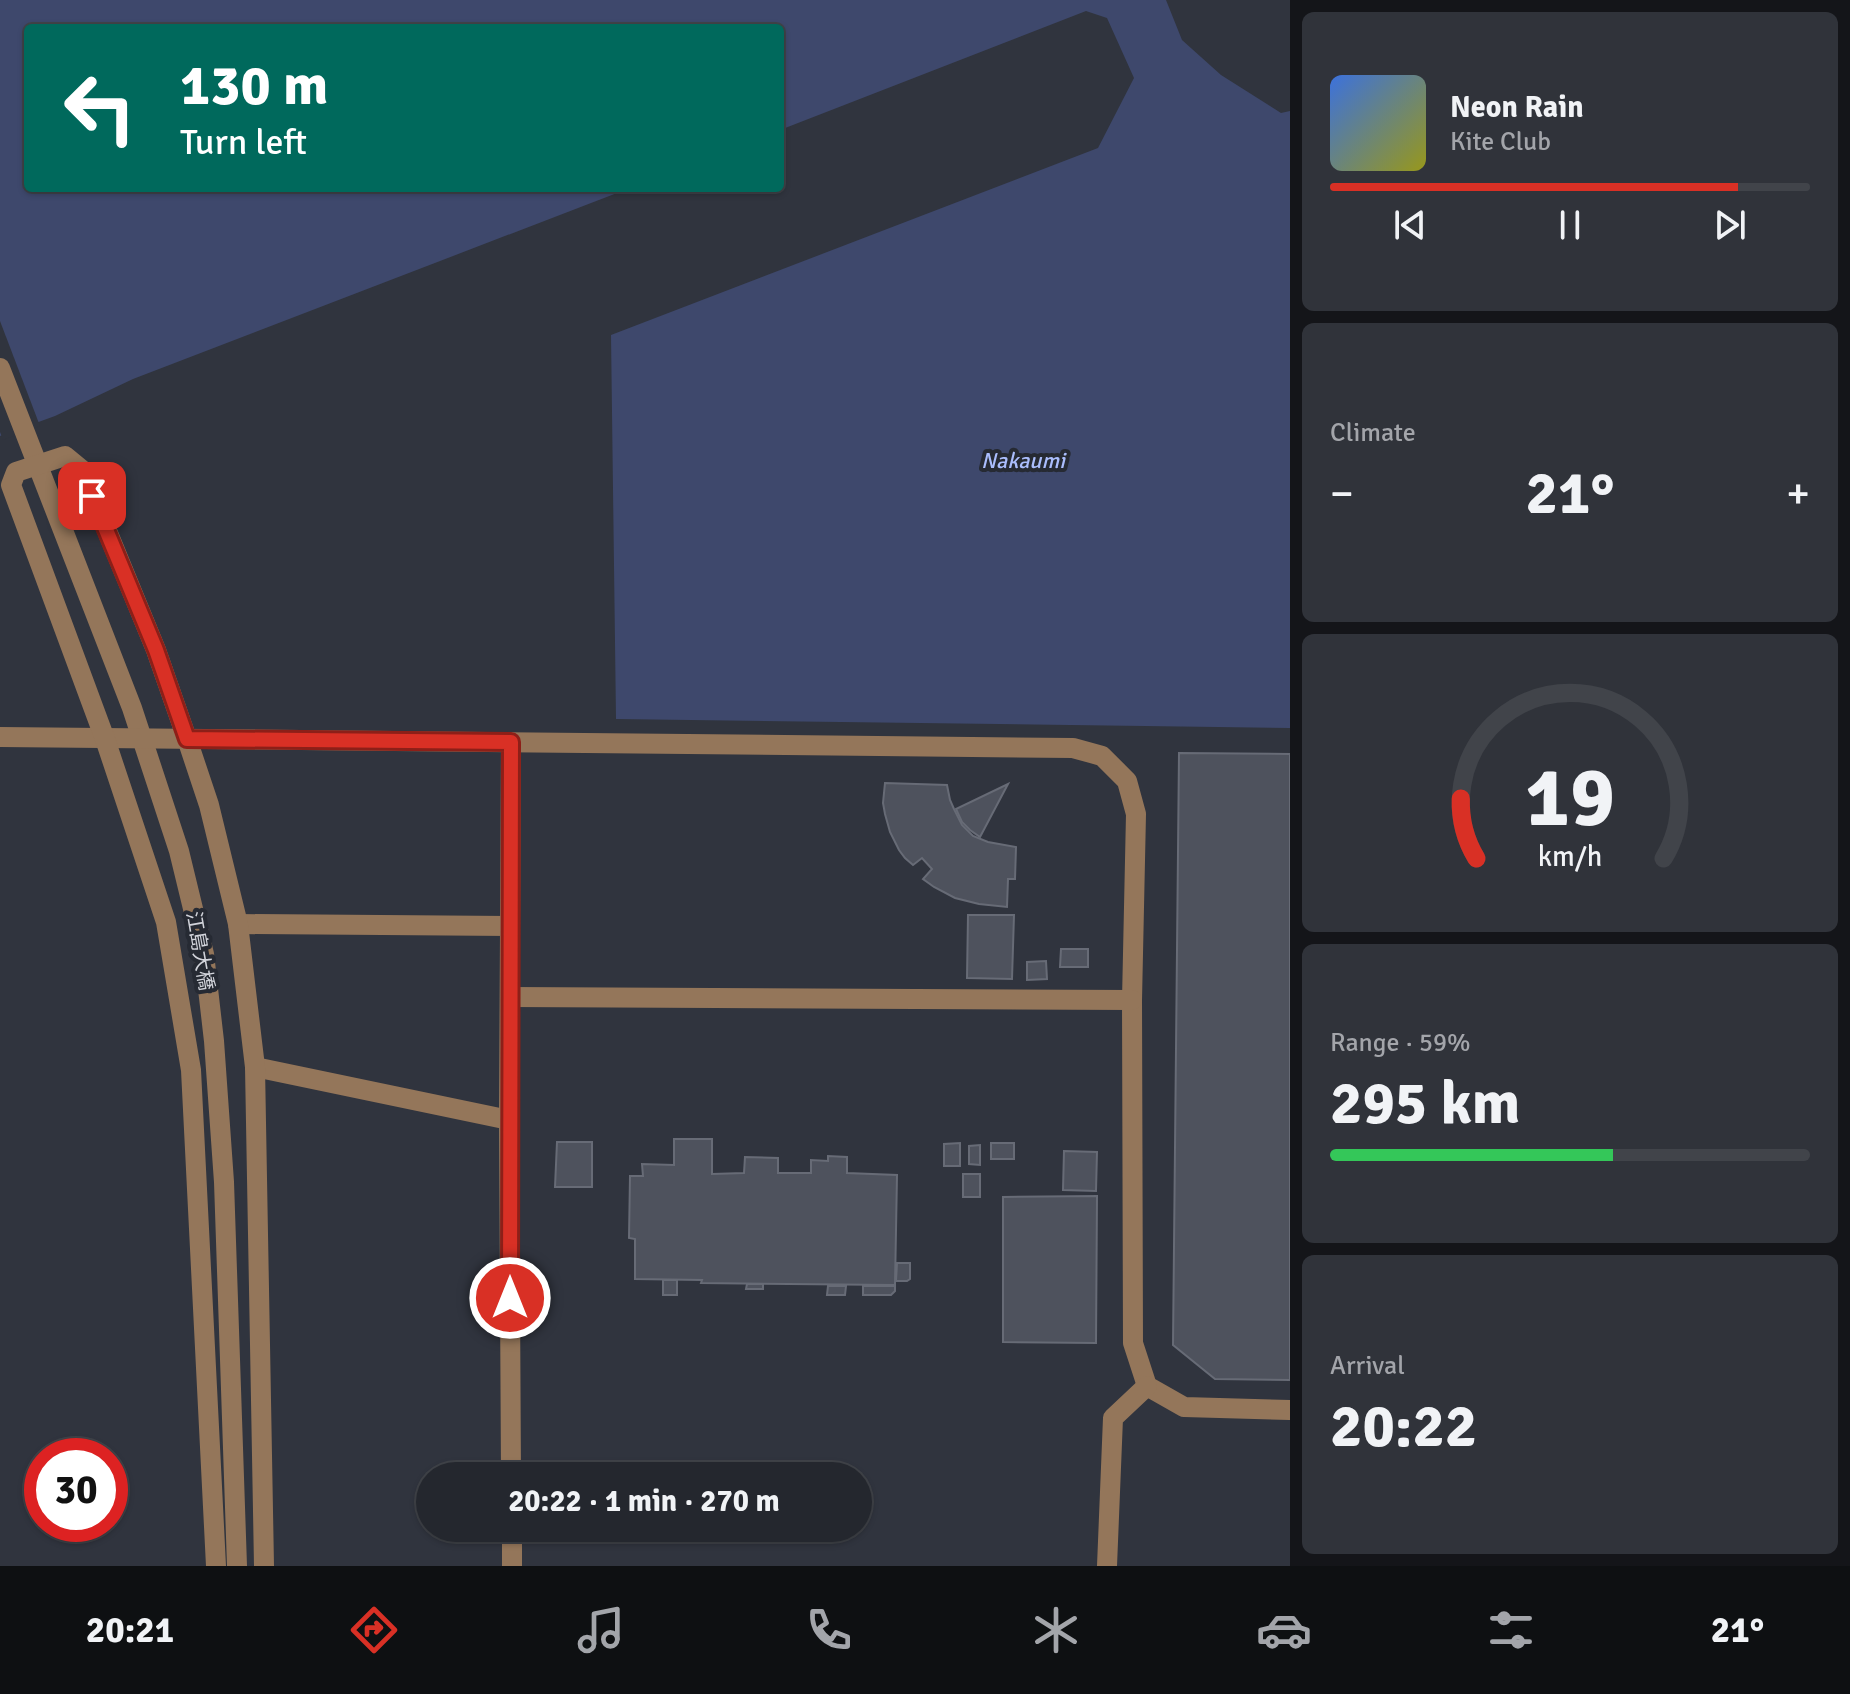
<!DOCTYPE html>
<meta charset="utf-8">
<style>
:root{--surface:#24272e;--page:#30333a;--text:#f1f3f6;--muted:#a3a5aa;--line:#41444a;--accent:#d93025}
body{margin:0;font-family:Signika,"Noto Sans JP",sans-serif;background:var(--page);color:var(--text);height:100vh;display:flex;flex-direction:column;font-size:30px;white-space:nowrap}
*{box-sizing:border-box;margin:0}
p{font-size:26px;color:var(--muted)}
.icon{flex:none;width:44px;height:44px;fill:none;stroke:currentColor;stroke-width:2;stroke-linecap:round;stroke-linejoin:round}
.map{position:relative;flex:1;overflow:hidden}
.panel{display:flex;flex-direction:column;gap:12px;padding:12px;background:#141519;width:560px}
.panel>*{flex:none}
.top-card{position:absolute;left:24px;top:24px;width:760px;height:168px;border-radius:8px;box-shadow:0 2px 6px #0004,0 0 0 2px var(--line);background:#00695c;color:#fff;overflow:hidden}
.speed{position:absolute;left:24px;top:1438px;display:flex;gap:16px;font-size:40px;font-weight:700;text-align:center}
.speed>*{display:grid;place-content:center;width:104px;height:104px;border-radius:50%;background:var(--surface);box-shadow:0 2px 6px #0004,0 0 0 2px var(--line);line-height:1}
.speed .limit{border:12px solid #d22;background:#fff;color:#111}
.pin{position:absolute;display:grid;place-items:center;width:68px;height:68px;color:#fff;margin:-34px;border-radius:16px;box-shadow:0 4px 12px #0006}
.me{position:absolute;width:88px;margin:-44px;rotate:0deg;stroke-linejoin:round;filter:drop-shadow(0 0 6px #0008)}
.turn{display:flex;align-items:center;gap:28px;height:168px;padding:0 24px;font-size:36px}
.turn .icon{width:104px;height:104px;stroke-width:2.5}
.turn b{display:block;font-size:56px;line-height:68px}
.big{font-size:60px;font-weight:700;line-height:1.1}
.panel .card{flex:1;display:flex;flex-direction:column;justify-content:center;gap:12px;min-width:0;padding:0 28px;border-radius:12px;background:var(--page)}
.panel .dial{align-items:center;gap:0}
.dial svg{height:208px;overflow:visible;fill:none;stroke:var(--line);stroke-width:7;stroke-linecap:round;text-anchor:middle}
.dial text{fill:var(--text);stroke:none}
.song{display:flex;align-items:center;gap:24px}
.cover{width:96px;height:96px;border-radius:12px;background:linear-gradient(135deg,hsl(220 70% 55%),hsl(60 70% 35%))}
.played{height:8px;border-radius:4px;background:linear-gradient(90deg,var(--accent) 85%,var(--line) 85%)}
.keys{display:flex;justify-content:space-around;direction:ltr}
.heat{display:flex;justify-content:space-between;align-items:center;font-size:44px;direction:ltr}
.charge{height:12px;border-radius:6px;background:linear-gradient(90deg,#34c759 59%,var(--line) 0)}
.trip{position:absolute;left:416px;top:1462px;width:456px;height:80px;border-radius:40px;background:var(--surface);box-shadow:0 2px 6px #0004,0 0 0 2px var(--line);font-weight:700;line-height:80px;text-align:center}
.tab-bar{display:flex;height:128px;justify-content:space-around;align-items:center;background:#0e1012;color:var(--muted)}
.tab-bar .icon{width:56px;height:56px}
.tab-bar .active{color:var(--accent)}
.tab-bar b{font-size:36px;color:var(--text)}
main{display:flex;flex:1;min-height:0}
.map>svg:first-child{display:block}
.water{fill:#3e486c}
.pier{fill:#30343e}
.building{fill:#4e525d;stroke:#676b76;stroke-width:2}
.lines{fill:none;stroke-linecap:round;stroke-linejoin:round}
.minor{stroke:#94765a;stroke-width:20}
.route-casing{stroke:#8d1f18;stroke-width:20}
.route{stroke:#d93025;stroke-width:14}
.labels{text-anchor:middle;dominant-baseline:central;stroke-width:8;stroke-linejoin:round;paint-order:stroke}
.street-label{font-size:20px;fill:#d2d4db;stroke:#262a33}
.water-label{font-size:22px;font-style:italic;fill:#aabdfc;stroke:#262a33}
</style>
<main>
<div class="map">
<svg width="1290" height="1566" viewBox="0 0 1290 1566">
<rect width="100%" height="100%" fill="#30343e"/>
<path class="water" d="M0 0H1166L1182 40 1221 75 1281 113 1290 111V728L616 719 611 335 1098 148 1134 78 1107 18 1086 11 780 130V28H28V188H630L133 379 55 416 0 436Z"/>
<path class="pier" d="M0 321 40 426 3 440 0 432Z"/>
<g class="building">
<path d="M1179 753 1290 754V1380L1215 1379 1173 1345Z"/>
<path d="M885 783 947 785 950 800 954 809 962 825 973 836 988 842 1016 847 1015 879H1008L1007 907 979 904 955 898 934 887 923 879 932 869 922 858 913 865 905 858 899 850 890 832 885 814 883 803Z"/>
<path d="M1008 784 980 837 970 830 962 822 956 809Z"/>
<path d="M968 915H1014L1012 979 967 978Z"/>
<path d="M1061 949H1088V967H1060Z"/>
<path d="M1046 961 1047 979 1027 980V962Z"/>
<path d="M674 1139H712V1174L744 1173 745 1157 778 1158V1173H811V1160L828 1161V1156L847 1157V1173L897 1175 895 1285 701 1283 702 1280 635 1279V1239L629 1238 630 1176H643L642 1164 674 1165Z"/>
<path d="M557 1142H592V1187H555Z"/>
<path d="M960 1143V1166H944V1144Z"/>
<rect x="991" y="1143" width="23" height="16"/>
<path d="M980 1145V1165L969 1164V1146Z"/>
<path d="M1064 1151 1097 1152 1096 1191 1063 1190Z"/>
<rect x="963" y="1174" width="17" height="23"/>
<path d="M1097 1196 1096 1343 1003 1342V1197Z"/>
<path d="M897 1263H910V1279L907 1281H896Z"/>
<rect x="663" y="1280" width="14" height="15"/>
<path d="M747 1284H763V1289H746Z"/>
<path d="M828 1286H846L845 1295H827Z"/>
<path d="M863 1286H895V1291L891 1295H863Z"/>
</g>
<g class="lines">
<g class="minor">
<path d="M0 368 132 708 179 851 204 954 214 1041 224 1182 237 1566"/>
<path d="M0 737 1073 748 1102 756 1127 781 1136 814 1132 1000 1133 1343 1147 1386 1184 1407 1290 1410"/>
<path d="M511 742 509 1120 511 1476"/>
<path d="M238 924 510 926"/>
<path d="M510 997 1132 1000"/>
<path d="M255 1067 509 1120"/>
<path d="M512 1528V1566"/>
<path d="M216 1566 191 1070 166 922 105 739 11 485 16 472 65 456 82 470 156 650 187 739 209 805 238 924 255 1067 264 1566"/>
<path d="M1107 1566 1113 1418 1147 1386"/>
</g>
</g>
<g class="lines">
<defs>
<path id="route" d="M92 496 156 650 187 739 511 742 510 1298"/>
</defs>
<use href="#route" class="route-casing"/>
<use href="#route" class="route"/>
</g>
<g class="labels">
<g class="street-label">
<text transform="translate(200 951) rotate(80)">江島大橋</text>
</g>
<g class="water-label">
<text x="1023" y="460">Nakaumi</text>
</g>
</g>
</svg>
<div class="speed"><div class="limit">30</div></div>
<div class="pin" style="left:92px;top:496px;background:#d93025"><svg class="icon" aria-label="arrive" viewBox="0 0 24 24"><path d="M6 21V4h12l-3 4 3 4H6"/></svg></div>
<svg class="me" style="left:510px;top:1298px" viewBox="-20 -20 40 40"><circle r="17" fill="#d93025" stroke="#fff" stroke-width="3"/><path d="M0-11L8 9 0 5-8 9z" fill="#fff"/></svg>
<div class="trip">20:22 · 1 min · 270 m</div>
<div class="top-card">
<div class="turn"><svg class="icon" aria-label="left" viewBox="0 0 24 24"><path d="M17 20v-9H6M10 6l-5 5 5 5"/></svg><div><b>130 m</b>Turn left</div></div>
</div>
</div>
<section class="panel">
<div class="card">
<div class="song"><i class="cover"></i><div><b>Neon Rain</b><p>Kite Club</p></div></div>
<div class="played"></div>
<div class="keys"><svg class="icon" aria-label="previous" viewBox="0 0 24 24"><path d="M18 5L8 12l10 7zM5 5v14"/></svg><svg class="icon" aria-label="pause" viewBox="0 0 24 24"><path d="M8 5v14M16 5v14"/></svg><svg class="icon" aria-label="next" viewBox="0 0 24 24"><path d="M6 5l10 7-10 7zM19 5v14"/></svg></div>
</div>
<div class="card"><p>Climate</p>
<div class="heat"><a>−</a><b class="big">21°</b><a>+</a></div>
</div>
<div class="card dial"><svg viewBox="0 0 100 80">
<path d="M14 69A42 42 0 1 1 86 69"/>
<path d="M14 69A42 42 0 0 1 8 46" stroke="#d93025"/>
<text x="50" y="56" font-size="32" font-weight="700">19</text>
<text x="50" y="72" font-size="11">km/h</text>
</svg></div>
<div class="card"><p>Range · 59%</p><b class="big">295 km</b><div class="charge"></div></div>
<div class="card"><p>Arrival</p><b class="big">20:22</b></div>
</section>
</main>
<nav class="tab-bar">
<b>20:21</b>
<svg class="icon active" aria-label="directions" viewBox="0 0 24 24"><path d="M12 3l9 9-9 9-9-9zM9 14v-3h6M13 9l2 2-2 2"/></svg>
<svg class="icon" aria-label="music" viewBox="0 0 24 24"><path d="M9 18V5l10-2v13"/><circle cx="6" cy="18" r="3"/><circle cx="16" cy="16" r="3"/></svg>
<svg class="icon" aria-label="phone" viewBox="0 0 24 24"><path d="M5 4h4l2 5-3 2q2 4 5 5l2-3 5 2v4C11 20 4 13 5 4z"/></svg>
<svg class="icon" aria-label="climate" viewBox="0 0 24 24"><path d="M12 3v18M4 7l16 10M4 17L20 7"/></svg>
<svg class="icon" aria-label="car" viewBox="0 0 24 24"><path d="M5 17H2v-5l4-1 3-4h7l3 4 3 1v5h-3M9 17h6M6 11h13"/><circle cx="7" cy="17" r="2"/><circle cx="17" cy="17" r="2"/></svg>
<svg class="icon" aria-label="filters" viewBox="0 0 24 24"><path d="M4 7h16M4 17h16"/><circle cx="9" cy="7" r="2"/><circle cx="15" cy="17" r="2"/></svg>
<b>21°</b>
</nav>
